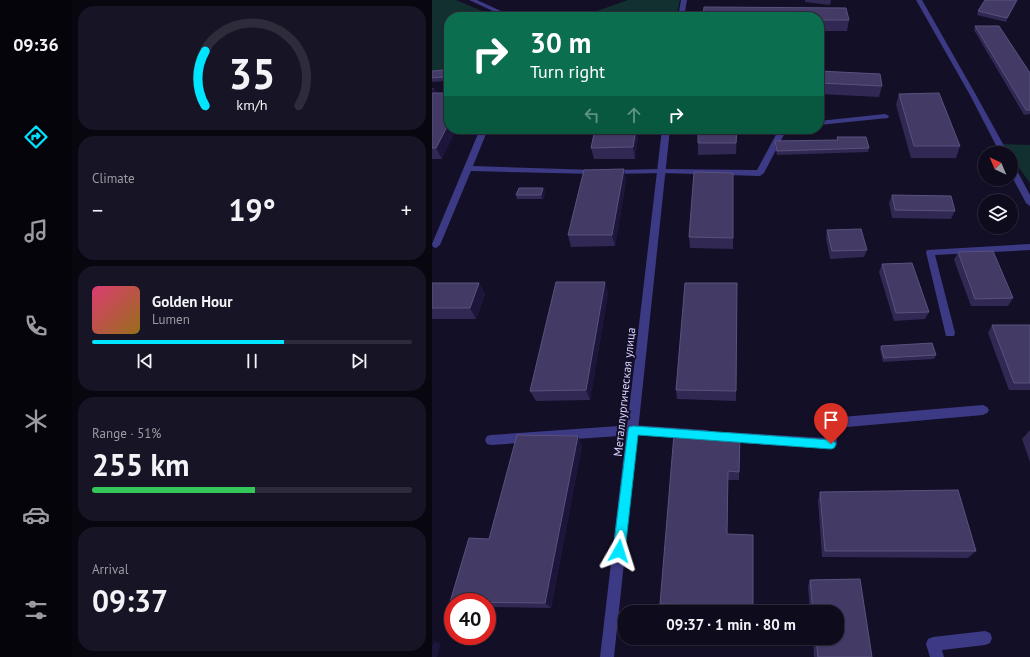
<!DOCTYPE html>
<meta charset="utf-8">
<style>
:root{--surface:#0e0b1c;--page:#171425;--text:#f1f3f6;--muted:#9b9ba3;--line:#2e2b3b;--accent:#00e5ff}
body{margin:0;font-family:"PT Sans",sans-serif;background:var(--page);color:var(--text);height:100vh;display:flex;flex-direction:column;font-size:15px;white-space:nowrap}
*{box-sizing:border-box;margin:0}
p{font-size:13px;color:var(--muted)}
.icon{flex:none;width:22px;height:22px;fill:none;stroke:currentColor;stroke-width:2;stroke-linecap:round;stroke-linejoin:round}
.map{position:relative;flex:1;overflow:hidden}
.sheet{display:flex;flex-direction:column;gap:6px;padding:6px;background:#08060f;width:360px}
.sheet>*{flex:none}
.guide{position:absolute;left:12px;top:12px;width:380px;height:122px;border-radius:16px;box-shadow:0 1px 3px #0004,0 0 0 1px var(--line);background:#0b6e4f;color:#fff;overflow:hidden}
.needle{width:26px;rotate:316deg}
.tools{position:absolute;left:546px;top:146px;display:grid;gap:8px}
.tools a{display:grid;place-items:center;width:40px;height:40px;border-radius:50%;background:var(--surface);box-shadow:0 1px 3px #0004,0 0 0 1px var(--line);font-size:20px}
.speed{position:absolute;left:12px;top:593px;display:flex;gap:8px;font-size:20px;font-weight:700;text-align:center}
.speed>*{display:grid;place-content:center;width:52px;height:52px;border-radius:50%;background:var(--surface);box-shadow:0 1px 3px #0004,0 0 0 1px var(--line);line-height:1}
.speed .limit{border:6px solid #d22;background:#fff;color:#111}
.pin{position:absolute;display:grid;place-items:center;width:34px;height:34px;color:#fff;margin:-41px -17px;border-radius:50% 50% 50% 0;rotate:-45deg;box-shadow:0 0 4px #0007}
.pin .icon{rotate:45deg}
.me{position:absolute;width:44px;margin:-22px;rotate:6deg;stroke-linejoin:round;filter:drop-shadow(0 0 3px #0008)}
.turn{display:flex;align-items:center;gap:14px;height:84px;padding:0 20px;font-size:18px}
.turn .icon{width:52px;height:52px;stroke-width:2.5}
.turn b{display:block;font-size:28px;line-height:34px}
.lanes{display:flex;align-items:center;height:38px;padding:0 20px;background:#0003;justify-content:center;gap:20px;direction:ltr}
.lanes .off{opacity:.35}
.big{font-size:30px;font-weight:800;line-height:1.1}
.sheet .widget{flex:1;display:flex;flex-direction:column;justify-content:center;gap:6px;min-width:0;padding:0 14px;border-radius:16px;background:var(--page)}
.sheet .dial{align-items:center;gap:0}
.dial svg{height:104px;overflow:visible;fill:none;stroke:var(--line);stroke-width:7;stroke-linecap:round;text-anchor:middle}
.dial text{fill:var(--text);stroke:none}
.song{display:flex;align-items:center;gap:12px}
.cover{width:48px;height:48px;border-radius:6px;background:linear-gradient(135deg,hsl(340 70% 55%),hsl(40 70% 35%))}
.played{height:4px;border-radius:2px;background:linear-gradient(90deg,var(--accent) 60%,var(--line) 60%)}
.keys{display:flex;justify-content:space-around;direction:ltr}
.heat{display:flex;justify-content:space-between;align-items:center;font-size:22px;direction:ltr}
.charge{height:6px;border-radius:3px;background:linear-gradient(90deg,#34c759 51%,var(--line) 0)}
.trip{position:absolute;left:186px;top:605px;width:226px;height:40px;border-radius:16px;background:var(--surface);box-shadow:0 1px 3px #0004,0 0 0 1px var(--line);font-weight:800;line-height:40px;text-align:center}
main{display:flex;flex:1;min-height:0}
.dock{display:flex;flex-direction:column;width:72px;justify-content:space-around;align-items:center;background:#06040b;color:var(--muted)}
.dock .icon{width:28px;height:28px}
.dock .selected{color:var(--accent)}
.dock b{font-size:18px;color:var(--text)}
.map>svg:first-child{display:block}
.green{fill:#12302f}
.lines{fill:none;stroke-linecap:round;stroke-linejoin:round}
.service{fill:#3d3a85;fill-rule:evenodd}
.minor{fill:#3d3a85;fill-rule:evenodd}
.tertiary{fill:#3d3a85;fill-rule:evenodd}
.wall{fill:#312854}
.shaded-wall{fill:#1d163a}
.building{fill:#433a66;stroke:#5a527e}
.route{fill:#00e5ff;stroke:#0095a6}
.labels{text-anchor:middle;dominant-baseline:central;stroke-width:4;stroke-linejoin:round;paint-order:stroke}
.street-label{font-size:12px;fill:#d9d4ff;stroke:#130f26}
</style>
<main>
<nav class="dock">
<b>09:36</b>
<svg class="icon selected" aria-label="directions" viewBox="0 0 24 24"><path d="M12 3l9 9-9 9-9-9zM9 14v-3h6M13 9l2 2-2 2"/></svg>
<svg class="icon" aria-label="music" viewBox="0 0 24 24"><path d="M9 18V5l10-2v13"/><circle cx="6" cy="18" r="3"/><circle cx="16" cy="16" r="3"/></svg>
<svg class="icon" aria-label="phone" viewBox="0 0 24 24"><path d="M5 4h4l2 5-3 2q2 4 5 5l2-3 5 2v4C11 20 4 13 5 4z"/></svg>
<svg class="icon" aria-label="climate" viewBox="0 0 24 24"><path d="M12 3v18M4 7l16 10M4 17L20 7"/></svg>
<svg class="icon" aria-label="car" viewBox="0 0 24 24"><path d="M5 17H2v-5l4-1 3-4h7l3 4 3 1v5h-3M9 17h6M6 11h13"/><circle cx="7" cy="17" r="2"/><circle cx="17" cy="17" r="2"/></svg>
<svg class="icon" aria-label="filters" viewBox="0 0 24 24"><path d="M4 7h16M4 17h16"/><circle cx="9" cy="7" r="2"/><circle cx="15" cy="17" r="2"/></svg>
</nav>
<section class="sheet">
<div class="widget dial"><svg viewBox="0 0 100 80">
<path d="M14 69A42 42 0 1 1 86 69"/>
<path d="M14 69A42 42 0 0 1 14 27" stroke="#00e5ff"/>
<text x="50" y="56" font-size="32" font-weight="700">35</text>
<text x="50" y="72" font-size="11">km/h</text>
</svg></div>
<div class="widget"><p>Climate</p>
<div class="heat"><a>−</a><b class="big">19°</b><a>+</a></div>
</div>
<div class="widget">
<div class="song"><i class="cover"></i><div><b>Golden Hour</b><p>Lumen</p></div></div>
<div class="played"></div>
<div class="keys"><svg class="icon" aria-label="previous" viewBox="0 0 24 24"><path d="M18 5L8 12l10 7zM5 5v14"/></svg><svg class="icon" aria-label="pause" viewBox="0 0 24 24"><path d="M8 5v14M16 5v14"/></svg><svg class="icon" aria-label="next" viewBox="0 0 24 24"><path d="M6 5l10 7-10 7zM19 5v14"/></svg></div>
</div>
<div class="widget"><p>Range · 51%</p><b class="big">255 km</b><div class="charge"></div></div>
<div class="widget"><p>Arrival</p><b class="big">09:37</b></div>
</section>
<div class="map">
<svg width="598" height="657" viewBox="0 0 598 657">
<rect width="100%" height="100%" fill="#130f26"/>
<g class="green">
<path d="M0 0H24L64 17H17V71L0 72Z"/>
<path d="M196 0H248L244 17H129L162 12Z"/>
<path d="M570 144 598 145V183L579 157V153H576Z"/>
</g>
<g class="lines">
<g class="service">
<path d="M249 0H255L252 17H246Z"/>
<path d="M484 0H490L544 95 543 96 538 95Z"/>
<path d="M453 114 457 116 456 118 387 125V121Z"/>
<path d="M48 129H56L41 166 164 170 168 172 164 174 39 171 8 245 4 248 1 247 0 244Z"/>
<path d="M347 129H355L332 173 328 176 230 173 180 174 176 172 180 170 230 169 325 170Z"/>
<path d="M598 244V250L503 255 523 333 522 336H514L494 252 495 250Z"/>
<path d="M551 405 555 407 557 410 555 413 551 415 404 428 405 444 403 448 399 449 294 442 290 441 288 437 290 433 294 432 393 438 392 423 394 419 398 418Z"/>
<path d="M201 425 274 430 278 431 280 435 278 439 274 440 201 435 59 445 55 444 53 440 55 436 59 435Z"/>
<path d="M553 631 558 633 560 638 558 643 553 645 510 650 512 657H498L494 644 496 639 501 637Z"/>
</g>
<g class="minor">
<path d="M541 93 544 95 576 153H568L538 95Z"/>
<path d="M579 165 583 167 598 195V206L594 203 579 175Z"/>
</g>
<g class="tertiary">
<path d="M37 0H45L82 17H74Z"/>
<path d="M230 129H238L182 657H168Z"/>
</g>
</g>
<g class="wall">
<path d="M373 0H399L398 5 373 2Z"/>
<path d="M553 0H585L574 22 545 15 546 11Z"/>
<path d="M387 17 417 20 415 31H387Z"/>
<path d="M543 26 598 73V114L592 115 542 30Z"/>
<path d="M0 71 16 75 13 81 0 82Z"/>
<path d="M387 71 450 86 447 97 387 94Z"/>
<path d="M0 88H2L4 92 3 93 10 159H0Z"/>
<path d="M467 94 528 146 524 158H479L464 105Z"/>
<path d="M207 129 203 159H162L159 148Z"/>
<path d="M305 129 304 154 266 155V143Z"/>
<path d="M405 137 437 148 436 152 345 155 343 146V141L405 140Z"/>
<path d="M192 169 194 181 183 246 139 247 136 235Z"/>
<path d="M301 173V249L258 248 257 237Z"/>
<path d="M111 188 113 192 111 199H85L84 195Z"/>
<path d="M460 195 523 211 519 219 460 218 457 203Z"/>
<path d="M395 230 435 250 432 257 398 259 394 238Z"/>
<path d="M526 252 581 298 576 306H539L522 260Z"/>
<path d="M450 264 497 312 493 319 462 321 447 272Z"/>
<path d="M0 283H47L53 294 44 319H0Z"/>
<path d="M305 283 304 401 245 399 244 390Z"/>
<path d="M176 293 158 400 104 401 98 391Z"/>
<path d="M560 325H598V390H577L556 333Z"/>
<path d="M449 346 504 355 502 359 451 362 448 349Z"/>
<path d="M598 430V462L590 439Z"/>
<path d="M308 435 307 480H296L295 534 321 606 320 611 230 609 228 604Z"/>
<path d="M150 445 119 608 55 607V602H21V603L18 602 57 539Z"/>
<path d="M388 492 544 551 536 558 390 557 386 500Z"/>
<path d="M428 579 440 657H382L381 638H405V612H378L376 586 378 580Z"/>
</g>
<g class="shaded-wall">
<path d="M585 0 574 22 575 18Z"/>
<path d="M14 70 16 75 13 81 11 77Z"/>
<path d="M2 88 4 92 0 97V91Z"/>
<path d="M17 123V129H25L10 159 4 148Z"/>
<path d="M204 129H207L203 159 201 147Z"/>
<path d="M192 169 194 181 183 246 180 235Z"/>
<path d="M111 188 113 192 111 199 109 195Z"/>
<path d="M173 282 176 293 158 400 154 390Z"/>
<path d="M47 283 53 294 44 319 38 308Z"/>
<path d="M146 436 150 445 119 608 113 603Z"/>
<path d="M2 641 9 644 5 657H0V647Z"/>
</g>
<g class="building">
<path d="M553 0H585L575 18 546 11Z"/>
<path d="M272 7 414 8 417 20H387V17H271Z"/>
<path d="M543 26H567L598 73V110H594Z"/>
<path d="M14 70 11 77 0 78V71Z"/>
<path d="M387 71 448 74 450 86 387 83Z"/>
<path d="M0 93H17V123L4 148H0Z"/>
<path d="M507 93 528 146H482L467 94Z"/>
<path d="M163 129H204L201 147 159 148Z"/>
<path d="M266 129H305L304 143H266Z"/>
<path d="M405 137H434L437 148 345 151 343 141 406 140Z"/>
<path d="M192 169 180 235H136L152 170Z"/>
<path d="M262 172 301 173V238L257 237Z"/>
<path d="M87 188H111L109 195H84Z"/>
<path d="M460 195 519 196 523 211 463 210Z"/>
<path d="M429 229 435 250 400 251 395 230Z"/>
<path d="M561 251 581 298 543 299 526 252Z"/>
<path d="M480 263 497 312 464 313 450 264Z"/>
<path d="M124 282H173L154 390 98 391Z"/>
<path d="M0 283H47L38 308H0Z"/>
<path d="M253 283H305L304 391 244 390Z"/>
<path d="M560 325H598V383H582Z"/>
<path d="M500 343 504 355 452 358 449 346Z"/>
<path d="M242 434 308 435 307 472 296 471 295 534 321 535V606L228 604Z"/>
<path d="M85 435 146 436 113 603 18 602 37 538 57 539Z"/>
<path d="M526 490 544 551H393L388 492Z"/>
<path d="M428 579 440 657H386L384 638H405V612H381L378 580Z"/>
</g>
<path class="route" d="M201 426 399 440 402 441 404 444 402 448 399 449 206 435 193 551 191 555 187 557 183 555 181 551 196 430 197 427Z"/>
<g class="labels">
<g class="street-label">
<text transform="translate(192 392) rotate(-84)">Металлургическая улица</text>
</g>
</g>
</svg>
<div class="tools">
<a><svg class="needle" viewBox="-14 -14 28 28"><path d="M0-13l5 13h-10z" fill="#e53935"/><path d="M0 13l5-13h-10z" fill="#9b9ba3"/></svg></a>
<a><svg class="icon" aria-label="layers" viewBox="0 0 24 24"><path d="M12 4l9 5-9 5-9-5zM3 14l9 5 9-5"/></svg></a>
</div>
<div class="speed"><div class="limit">40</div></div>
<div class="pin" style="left:399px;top:444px;background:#d93025"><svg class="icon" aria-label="arrive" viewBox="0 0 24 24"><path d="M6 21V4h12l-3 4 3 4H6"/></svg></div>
<svg class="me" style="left:187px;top:551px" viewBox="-20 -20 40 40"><path d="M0-17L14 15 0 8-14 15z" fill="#00e5ff" stroke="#fff" stroke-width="4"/></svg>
<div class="trip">09:37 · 1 min · 80 m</div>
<div class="guide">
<div class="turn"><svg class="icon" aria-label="right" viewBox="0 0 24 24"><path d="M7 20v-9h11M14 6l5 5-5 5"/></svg><div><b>30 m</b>Turn right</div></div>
<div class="lanes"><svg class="icon off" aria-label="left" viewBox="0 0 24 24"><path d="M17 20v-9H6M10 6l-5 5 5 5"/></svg><svg class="icon off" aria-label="ahead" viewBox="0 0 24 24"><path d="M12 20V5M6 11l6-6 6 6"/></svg><svg class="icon" aria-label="right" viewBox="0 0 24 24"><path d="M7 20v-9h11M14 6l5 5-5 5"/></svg></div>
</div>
</div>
</main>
